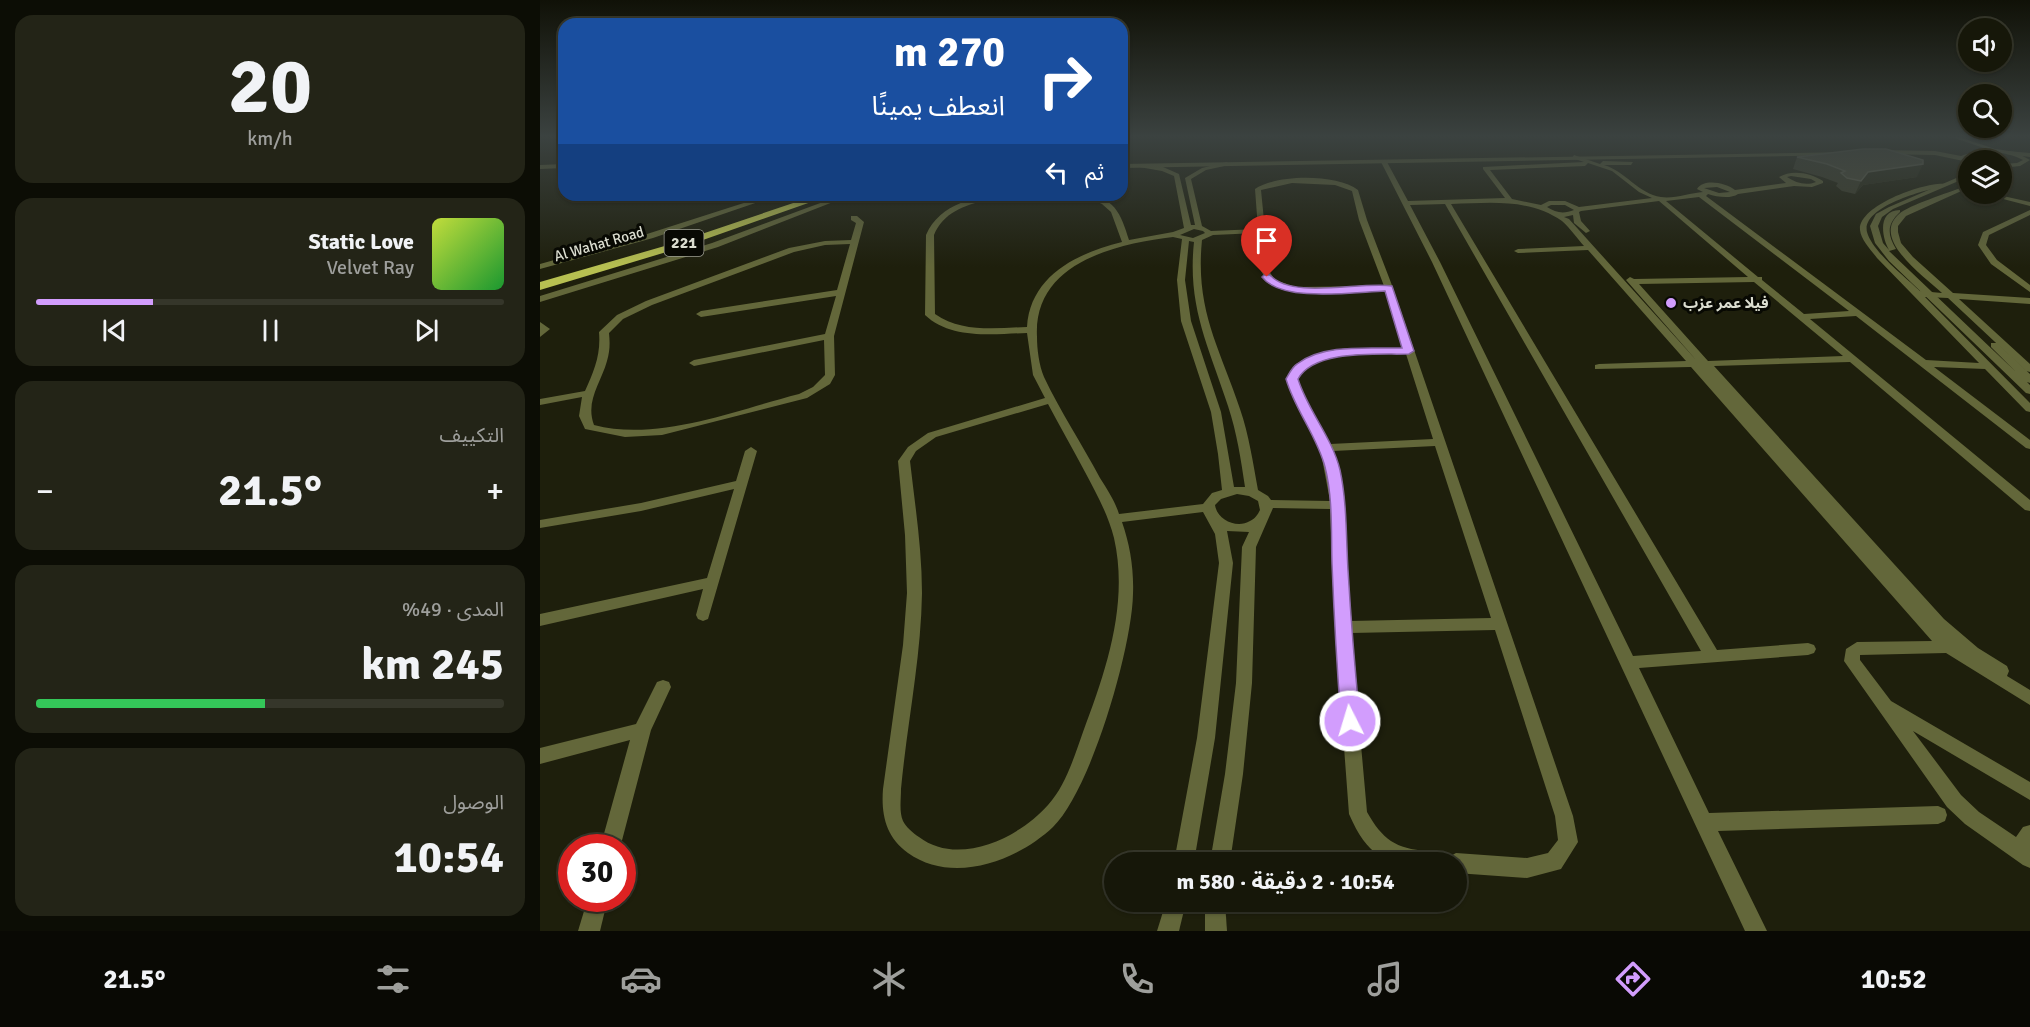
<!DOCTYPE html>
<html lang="ar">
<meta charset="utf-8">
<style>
:root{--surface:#161709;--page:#232417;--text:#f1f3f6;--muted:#9e9f9c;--line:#35362a;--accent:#d29dfd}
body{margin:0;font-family:Signika,"Noto Sans Arabic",sans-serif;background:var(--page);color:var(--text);direction:rtl;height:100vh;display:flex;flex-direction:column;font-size:22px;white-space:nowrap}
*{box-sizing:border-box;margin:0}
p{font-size:20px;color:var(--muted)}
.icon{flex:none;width:33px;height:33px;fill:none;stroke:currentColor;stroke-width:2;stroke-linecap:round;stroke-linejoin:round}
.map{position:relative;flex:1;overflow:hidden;direction:ltr}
.drawer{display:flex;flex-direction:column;gap:15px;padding:15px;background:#0c0d05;width:540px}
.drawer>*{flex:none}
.banner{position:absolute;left:18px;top:18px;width:570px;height:183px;border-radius:18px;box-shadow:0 2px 4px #0004,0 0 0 2px var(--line);direction:rtl;background:#1a4fa0;color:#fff;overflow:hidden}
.fabs{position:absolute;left:1418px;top:18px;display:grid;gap:12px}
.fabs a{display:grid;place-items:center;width:54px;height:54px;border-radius:50%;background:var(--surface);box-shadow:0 2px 4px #0004,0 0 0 2px var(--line);font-size:30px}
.speed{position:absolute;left:18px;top:834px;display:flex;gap:12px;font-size:30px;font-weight:700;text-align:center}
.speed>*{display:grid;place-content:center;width:78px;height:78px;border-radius:50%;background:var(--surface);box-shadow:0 2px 4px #0004,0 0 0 2px var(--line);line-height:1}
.speed .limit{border:9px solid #d22;background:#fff;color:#111}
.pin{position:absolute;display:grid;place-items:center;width:51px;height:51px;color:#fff;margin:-62px -26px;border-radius:50% 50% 50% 0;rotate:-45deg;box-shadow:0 0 6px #0007}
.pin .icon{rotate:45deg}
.me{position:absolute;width:66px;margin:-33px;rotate:355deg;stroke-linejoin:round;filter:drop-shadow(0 0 4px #0008)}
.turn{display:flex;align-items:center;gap:21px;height:126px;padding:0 24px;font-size:27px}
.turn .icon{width:78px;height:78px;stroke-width:2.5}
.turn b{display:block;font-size:42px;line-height:51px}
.then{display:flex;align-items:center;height:57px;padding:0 24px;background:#0003;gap:12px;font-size:22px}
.big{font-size:45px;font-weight:700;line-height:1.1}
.drawer .widget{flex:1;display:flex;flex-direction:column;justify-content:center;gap:9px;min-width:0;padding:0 21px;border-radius:18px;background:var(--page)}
.drawer .dial{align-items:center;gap:0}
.dial b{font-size:78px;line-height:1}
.song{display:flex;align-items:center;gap:18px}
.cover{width:72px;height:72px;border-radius:9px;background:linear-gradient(135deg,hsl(70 70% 55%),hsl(130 70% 35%))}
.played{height:6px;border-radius:3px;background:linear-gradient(90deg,var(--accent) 25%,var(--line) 25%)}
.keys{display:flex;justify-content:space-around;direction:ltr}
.heat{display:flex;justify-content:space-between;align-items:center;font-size:33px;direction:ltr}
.charge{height:9px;border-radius:4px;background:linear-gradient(90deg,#34c759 49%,var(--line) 0)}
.trip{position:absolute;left:564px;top:852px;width:363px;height:60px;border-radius:30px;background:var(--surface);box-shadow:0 2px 4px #0004,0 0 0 2px var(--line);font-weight:700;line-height:60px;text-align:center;direction:rtl}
.tabs{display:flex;height:96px;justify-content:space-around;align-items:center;background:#090904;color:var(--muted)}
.tabs .icon{width:42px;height:42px}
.tabs .on{color:var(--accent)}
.tabs b{font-size:27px;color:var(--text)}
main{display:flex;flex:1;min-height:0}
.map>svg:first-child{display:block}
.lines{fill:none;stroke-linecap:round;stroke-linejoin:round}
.minor{fill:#63673a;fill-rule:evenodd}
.tertiary{fill:#63673a;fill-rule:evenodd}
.trunk{fill:#b7c051;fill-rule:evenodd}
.wall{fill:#3d3f2b}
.shaded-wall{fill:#292b17}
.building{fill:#4e503d;stroke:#646654;stroke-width:1.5}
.route{fill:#d29dfd;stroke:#8866a4;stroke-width:1.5}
.poi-dot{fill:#d29dfd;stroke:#080903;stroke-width:2}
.labels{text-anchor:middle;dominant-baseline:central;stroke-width:6;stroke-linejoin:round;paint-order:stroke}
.far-street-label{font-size:15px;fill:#dbddd0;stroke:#080903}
.far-poi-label{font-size:15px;font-weight:bold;fill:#dbddd0;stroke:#080903;text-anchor:start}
.shield{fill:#080903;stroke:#9c9d92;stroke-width:1.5}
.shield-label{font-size:16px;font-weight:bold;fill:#dbddd0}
</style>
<main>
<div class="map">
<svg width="1490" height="931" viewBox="0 0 1490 931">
<rect width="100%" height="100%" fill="#1e1f0c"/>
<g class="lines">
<g class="minor">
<path d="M1411 137H1419L1464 152 1459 153Z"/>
<path d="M1468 151 1490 153V157L1466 154Z"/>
<path d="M1034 155 1060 164 1063 161 1093 162 1091 165H1064C1085 171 1099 194 1121 197 1134 199 1150 193 1163 192L1157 189C1164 178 1186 183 1195 190L1246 183 1239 177C1252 169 1271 173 1283 181V183L1272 187 1254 186 1198 194C1191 199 1177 197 1168 194L1166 196 1386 360 1439 363 1337 258C1331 250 1321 240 1320 230 1318 205 1387 181 1406 184V186C1388 189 1321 206 1327 232 1332 251 1365 277 1380 291L1402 293C1385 277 1330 239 1359 214 1369 205 1408 193 1423 187L1428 188 1366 216 1358 226V232L1361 243 1373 257 1413 293 1490 298V304L1419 299 1490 364V372L1486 371 1408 298 1385 297 1490 403V412L1486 411 1445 369 1394 367 1490 440V449L1486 448 1316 316 1270 319 1490 500V511L1485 510 1310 362 1174 366 1404 619 1438 648 1467 666 1469 671 1467 676 1490 690V705L1406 653 1320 655V660L1351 701 1490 782V800L1373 731 1421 795 1439 812 1476 837 1483 827 1490 825V868L1483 865 1425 824 1407 807 1304 661 1306 649 1317 642 1392 641 1151 367 1055 369V365L1059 364 1146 361 1048 250 978 253 974 251 978 249 1044 246C1037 238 1030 228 1022 221 989 198 950 203 911 204L1177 650 1268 643 1274 645 1276 649 1274 653 1268 655 1099 668 1169 813 1398 806 1405 809 1407 815 1405 821 1398 824 1178 831 1227 931H1205L892 262 841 162 844 160 847 162 868 201 965 198 943 169V167L1044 162 1032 158ZM1048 163 1072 171 1099 192 1112 198 1039 207 1025 201H1009L1001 205 972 199 950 170 1045 166ZM1251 176 1271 179 1276 182C1266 186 1256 183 1247 177ZM1177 187 1190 192 1179 193 1164 188ZM1159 197 1309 311 1264 314 1222 280V277H1218L1126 201ZM1119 201 1208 277 1094 279 1090 277 1086 280 1157 361 1029 219 1024 217 1033 215 1034 223 1046 233 1050 231 1041 221 1039 212 1041 211ZM905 204 1161 651 1093 656 900 262 870 205ZM1011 205H1025L1034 210C1024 214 1016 213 1007 207ZM1214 282 1303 356 1168 361 1099 284Z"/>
<path d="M687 162 689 165 666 170 651 179 662 226 671 231 718 229 715 189C737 174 797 174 818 190L827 220 853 288 1033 816 1038 842 1021 869 987 878 916 873V862C860 862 835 874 809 814L795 627 790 509 733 508 716 547 712 683 703 774 690 862H670L685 774 696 683 702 547 709 532 687 531 693 563 675 738 654 862H634L657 738 679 563 675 534 663 512 582 522C590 545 594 569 593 594 592 648 551 790 513 827 477 861 413 885 368 853 346 837 341 815 343 789L363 645 367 593 365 535 358 461 368 447 388 433 505 398 493 375 487 333C455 334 411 340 385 315L386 235C400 203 437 195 469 195 463 198 454 199 447 200 424 205 403 213 394 235L395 314C422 333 456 328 487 327 490 276 537 253 582 242L571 212 562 204 543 195C574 195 581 214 589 240L633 232 644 228 634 176 622 171 599 167V165L623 167 639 174 651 225H655L645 178 662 168ZM752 183 795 185 812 191 819 220 844 286 756 287 735 280 729 271 721 190ZM654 229 663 231 665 233 653 238 640 235ZM718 233 721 271 729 284 755 293 846 291 864 348C828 349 766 341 747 379L751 392 780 448 790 501 731 500 728 496 718 490C713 463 709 435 700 409 679 346 655 310 662 240L673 235ZM633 237 642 239 637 280 641 321 671 412 678 454 682 490 672 493 663 504 579 514C575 501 567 489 560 478 542 444 520 411 504 377 499 365 497 349 497 337 493 263 575 244 633 237ZM649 241 654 242C647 307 669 347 688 406 697 433 701 460 705 487H694L681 412 651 321 645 280ZM866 354 893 439 790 444 761 392 757 379C772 347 836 354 866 354ZM508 404C520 427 533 449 545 472 556 493 568 514 574 538 589 604 566 671 543 732 534 757 526 785 508 805 479 838 418 867 379 837 373 833 366 827 363 821 359 812 361 799 361 789 367 724 381 659 382 593 382 549 375 505 370 461L376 451 396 437ZM895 446 951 618 810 621 802 493 793 451ZM697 494 709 496 718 501 720 510C718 514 715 519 710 521 697 529 677 520 675 505L681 499ZM955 630 1015 816 1018 840 1008 853 987 858 916 853 909 857C902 851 895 852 887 851 856 849 842 839 827 812L811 633Z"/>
<path d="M1444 194H1454L1490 202V206Z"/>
<path d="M1490 210V215L1449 235 1446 245 1457 260 1490 285V292L1451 264 1438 245 1443 232Z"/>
<path d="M311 216H317L324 222 294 336 295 375 290 384 267 398 122 435 85 437 45 429 39 416 42 397 0 405V399L45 391C54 371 61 355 59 332L77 315 106 301 249 248 285 241 311 240 316 223 311 220ZM310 244 297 290 161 311 156 314 161 317 296 296 285 334 154 360 149 363 154 366 284 340 285 375 273 387 259 394C196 410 118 442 54 425 45 401 61 383 67 361 70 351 70 343 69 333L83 319 112 305 254 252 285 245Z"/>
<path d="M0 322 10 329 0 337Z"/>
<path d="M211 447 217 451 168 619 163 621 158 619 156 615 163 589 0 626V614L167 578 194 489 101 511 0 528V520L101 503 196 481 205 451Z"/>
<path d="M123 680 129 682 131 687 111 730 80 848H60L90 740 0 764V748L96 724 117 682Z"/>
<path d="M48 898H68L60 931H38Z"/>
<path d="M626 902H646L639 931H617Z"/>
<path d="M665 902H685L687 931H665Z"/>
</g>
<g class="tertiary">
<path d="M1456 149 1475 152 1490 160 1480 166 1461 168V164L1477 163 1483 160C1467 151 1445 150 1428 157L1431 160 1428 162 1395 155 1339 154 1336 152 1339 150 1395 151 1421 156 1438 150Z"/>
<path d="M1312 152 1310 155 582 168V164Z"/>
<path d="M24 164V168L0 169V165Z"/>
<path d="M1428 173V177L1353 209 1342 217 1338 226 1343 243 1349 250C1341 236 1338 210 1360 210V212C1347 224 1347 234 1356 249L1349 251 1475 371 1451 347V343H1457L1490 374V383L1487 382 1490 385V394L1486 393 1349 261 1335 243 1330 226 1336 214 1349 207Z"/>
<path d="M229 195H239L113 238 0 269V264L107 234Z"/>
<path d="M302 195H311L178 247 0 302V296L172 243Z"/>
</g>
<path class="trunk" d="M277 195H291L143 247 0 290V282L135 243Z"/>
</g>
<path class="wall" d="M1257 157 1377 177 1323 185 1315 194 1302 191 1296 186 1298 183 1282 177 1253 169Z"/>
<path class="shaded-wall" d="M1383 164 1377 177 1323 185 1315 194 1321 181 1328 172Z"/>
<path class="building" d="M1323 149H1346L1383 160V164L1328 172 1321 181 1307 178 1301 173 1305 171 1287 164 1257 157Z"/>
<linearGradient id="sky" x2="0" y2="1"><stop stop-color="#101107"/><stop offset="0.51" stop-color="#3b4240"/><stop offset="1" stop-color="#3b4240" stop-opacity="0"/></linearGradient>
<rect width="1490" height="267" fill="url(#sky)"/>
<path class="route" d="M724 275H730C752 300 821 281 852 286L874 351 869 354C838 355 775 349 758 379 768 411 792 437 800 470 807 502 806 537 808 570 811 621 815 670 820 721L817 726 810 729 803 726 801 721C797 668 794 616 792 564 791 533 793 498 785 467 777 436 755 410 746 379 749 374 752 367 757 364 784 343 830 349 862 348L845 291C814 292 742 303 722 277Z"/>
<circle class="poi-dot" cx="1131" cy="303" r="6"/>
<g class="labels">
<g class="far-street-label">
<text transform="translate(59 244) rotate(-16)">Al Wahat Road</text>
</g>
<g class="far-poi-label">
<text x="1143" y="303">فيلا عمر عزب</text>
</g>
<rect class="shield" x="124.5" y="230" width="39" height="26" rx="4.5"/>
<g class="shield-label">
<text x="144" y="243">221</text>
</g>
</g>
</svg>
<div class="fabs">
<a><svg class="icon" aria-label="sound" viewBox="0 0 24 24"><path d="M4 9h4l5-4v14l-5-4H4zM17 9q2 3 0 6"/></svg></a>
<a><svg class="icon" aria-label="search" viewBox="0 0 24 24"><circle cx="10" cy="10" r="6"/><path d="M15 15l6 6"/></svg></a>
<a><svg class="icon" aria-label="layers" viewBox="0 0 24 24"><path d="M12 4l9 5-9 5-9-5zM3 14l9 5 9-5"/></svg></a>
</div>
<div class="speed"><div class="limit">30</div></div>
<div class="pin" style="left:727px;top:277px;background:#d93025"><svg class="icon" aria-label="arrive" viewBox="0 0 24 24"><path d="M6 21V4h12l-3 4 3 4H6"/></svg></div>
<svg class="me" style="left:810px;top:721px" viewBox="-20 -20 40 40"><circle r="17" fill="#d29dfd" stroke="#fff" stroke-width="3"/><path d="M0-11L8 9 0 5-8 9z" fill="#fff"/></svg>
<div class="trip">10:54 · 2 دقيقة · 580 m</div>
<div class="banner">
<div class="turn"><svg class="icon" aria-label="right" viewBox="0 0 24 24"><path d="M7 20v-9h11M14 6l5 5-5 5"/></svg><div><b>270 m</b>انعطف يمينًا</div></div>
<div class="then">ثم<svg class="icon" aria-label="left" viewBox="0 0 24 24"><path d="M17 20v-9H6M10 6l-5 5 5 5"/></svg></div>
</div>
</div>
<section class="drawer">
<div class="widget dial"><b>20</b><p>km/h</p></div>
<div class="widget">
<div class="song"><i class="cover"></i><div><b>Static Love</b><p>Velvet Ray</p></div></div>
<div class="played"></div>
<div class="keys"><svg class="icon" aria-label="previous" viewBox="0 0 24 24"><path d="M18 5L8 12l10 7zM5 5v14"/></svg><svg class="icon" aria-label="pause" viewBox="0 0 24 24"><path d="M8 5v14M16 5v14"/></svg><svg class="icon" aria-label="next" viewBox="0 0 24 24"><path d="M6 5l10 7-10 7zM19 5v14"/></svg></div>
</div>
<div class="widget"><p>التكييف</p>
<div class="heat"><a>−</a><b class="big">21.5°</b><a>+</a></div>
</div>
<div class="widget"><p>المدى · 49%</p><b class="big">245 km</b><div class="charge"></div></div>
<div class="widget"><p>الوصول</p><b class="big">10:54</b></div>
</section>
</main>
<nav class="tabs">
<b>10:52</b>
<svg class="icon on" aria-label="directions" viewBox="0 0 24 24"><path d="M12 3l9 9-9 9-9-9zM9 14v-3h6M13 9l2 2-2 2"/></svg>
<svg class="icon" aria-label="music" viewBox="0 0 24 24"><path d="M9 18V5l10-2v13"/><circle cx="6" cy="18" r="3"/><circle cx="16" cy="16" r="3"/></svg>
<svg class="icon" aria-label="phone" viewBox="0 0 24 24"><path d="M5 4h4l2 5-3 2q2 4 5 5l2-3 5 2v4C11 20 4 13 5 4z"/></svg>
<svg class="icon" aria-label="climate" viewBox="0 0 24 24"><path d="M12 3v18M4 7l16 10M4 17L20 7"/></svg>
<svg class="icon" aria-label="car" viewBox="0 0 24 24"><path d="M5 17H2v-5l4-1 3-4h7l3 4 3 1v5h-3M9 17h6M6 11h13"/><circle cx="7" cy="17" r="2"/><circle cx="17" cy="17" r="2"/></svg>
<svg class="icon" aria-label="filters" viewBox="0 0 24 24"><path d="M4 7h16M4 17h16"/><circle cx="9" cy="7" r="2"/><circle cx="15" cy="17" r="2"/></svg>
<b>21.5°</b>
</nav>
